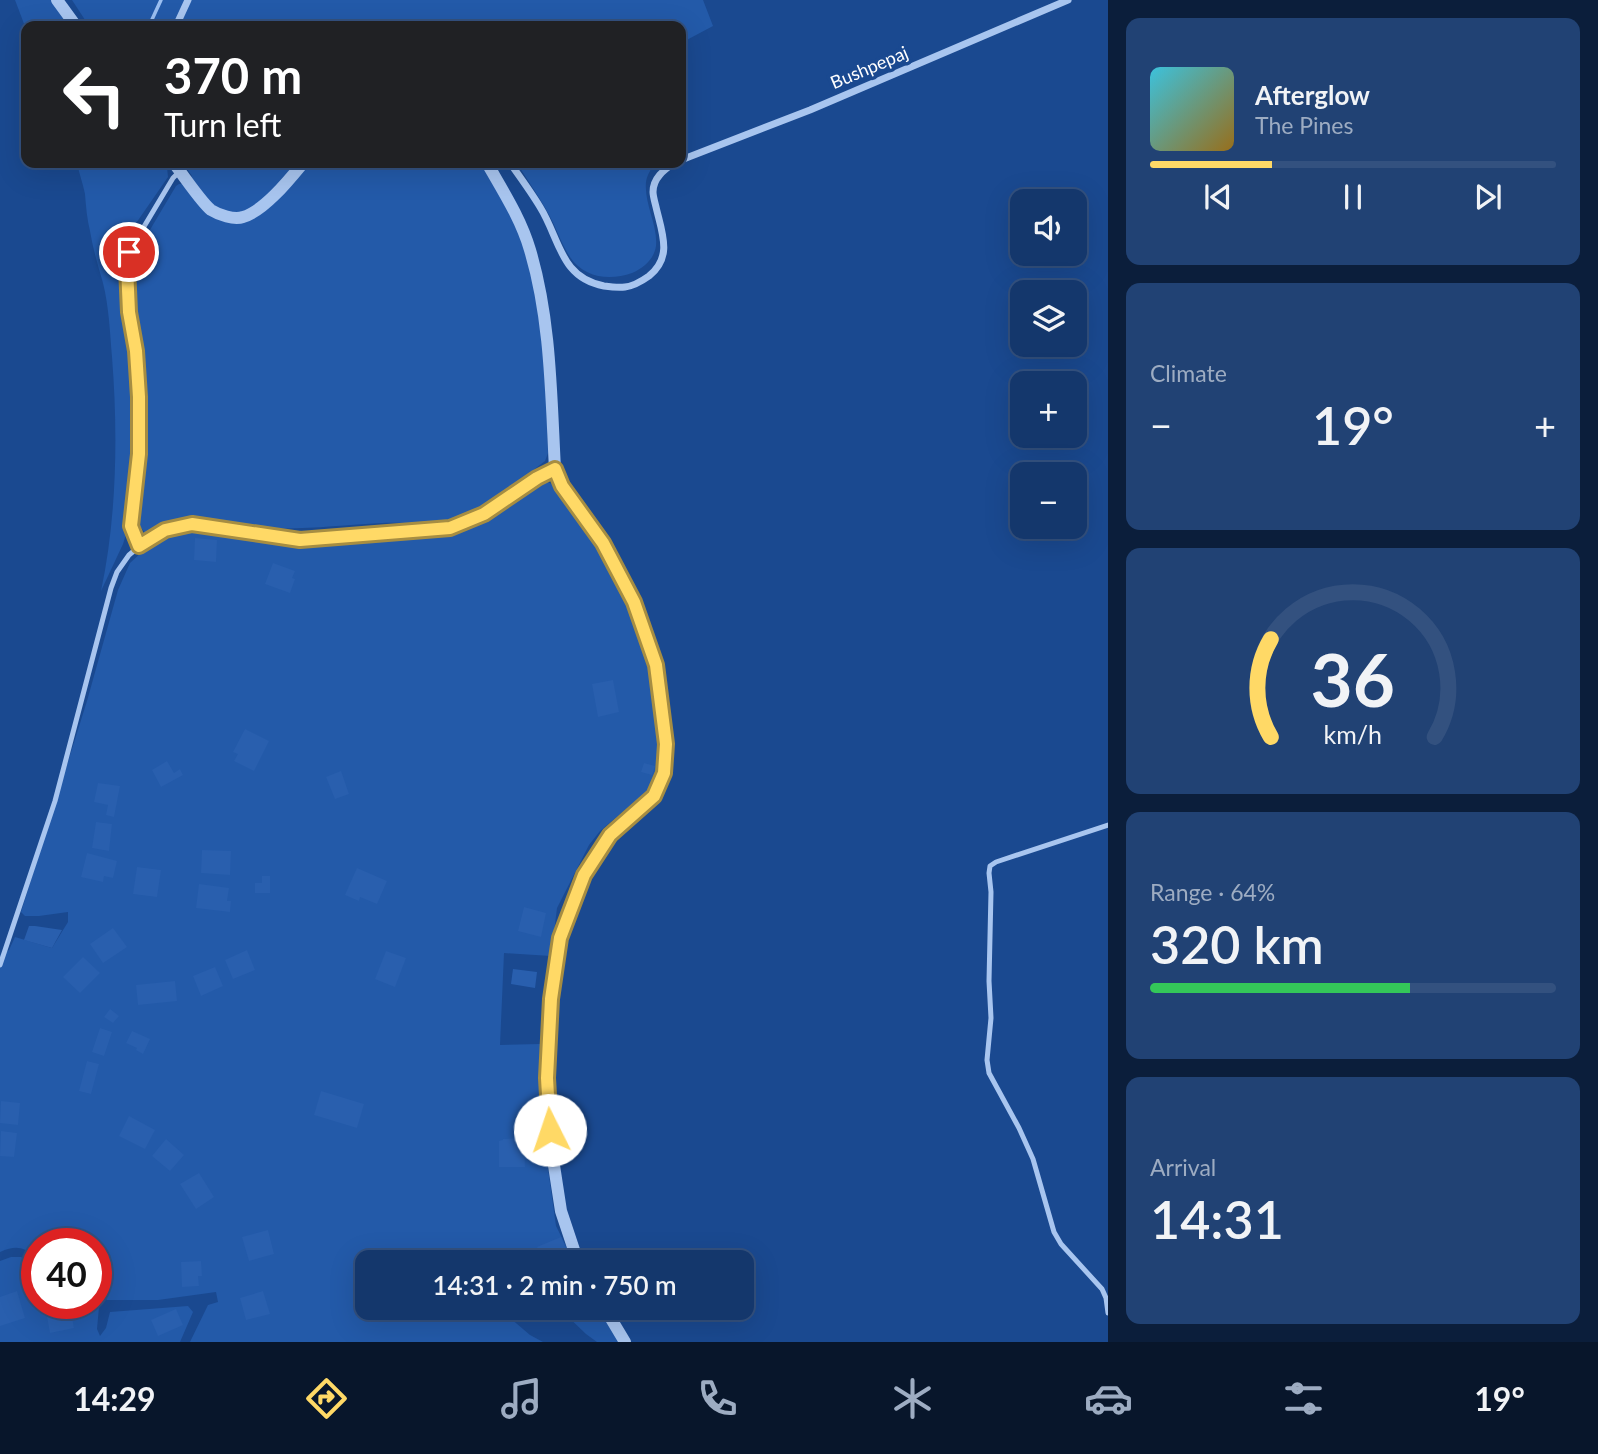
<!DOCTYPE html>
<meta charset="utf-8">
<style>
:root{--surface:#14376c;--page:#214274;--text:#f1f3f6;--muted:#9dacc2;--line:#33517f;--accent:#ffd966}
body{margin:0;font-family:Lato,sans-serif;background:var(--page);color:var(--text);height:100vh;display:flex;flex-direction:column;font-size:26px;white-space:nowrap}
*{box-sizing:border-box;margin:0}
p{font-size:23px;color:var(--muted)}
.icon{flex:none;width:38px;height:38px;fill:none;stroke:currentColor;stroke-width:2;stroke-linecap:round;stroke-linejoin:round}
.map{position:relative;flex:1;overflow:hidden}
.sheet{display:flex;flex-direction:column;gap:18px;padding:18px;background:#0b1e3b;width:490px}
.sheet>*{flex:none}
.banner{position:absolute;left:21px;top:21px;width:665px;height:147px;border-radius:14px;box-shadow:0 7px 28px #0002,0 0 0 2px var(--line);background:#202124;color:#fff;overflow:hidden}
.tools{position:absolute;left:1010px;top:189px;display:grid;gap:14px}
.tools a{display:grid;place-items:center;width:77px;height:77px;border-radius:14px;background:var(--surface);box-shadow:0 7px 28px #0002,0 0 0 2px var(--line);font-size:35px}
.speed{position:absolute;left:21px;top:1228px;display:flex;gap:14px;font-size:35px;font-weight:700;text-align:center}
.speed>*{display:grid;place-content:center;width:91px;height:91px;border-radius:50%;background:var(--surface);box-shadow:0 7px 28px #0002,0 0 0 2px var(--line);line-height:1}
.speed .limit{border:10px solid #d22;background:#fff;color:#111}
.pin{position:absolute;display:grid;place-items:center;width:60px;height:60px;color:#fff;margin:-30px;border:4px solid #fff;border-radius:50%;box-shadow:0 2px 7px #0007}
.me{position:absolute;width:77px;margin:-38px;rotate:356deg;stroke-linejoin:round;filter:drop-shadow(0 0 5px #0008)}
.turn{display:flex;align-items:center;gap:24px;height:147px;padding:0 28px;font-size:32px}
.turn .icon{width:91px;height:91px;stroke-width:2.5}
.turn b{display:block;font-size:49px;line-height:60px}
.big{font-size:52px;font-weight:600;line-height:1.1}
.sheet .tile{flex:1;display:flex;flex-direction:column;justify-content:center;gap:10px;min-width:0;padding:0 24px;border-radius:14px;background:var(--page)}
.sheet .dial{align-items:center;gap:0}
.dial svg{height:182px;overflow:visible;fill:none;stroke:var(--line);stroke-width:7;stroke-linecap:round;text-anchor:middle}
.dial text{fill:var(--text);stroke:none}
.song{display:flex;align-items:center;gap:21px}
.cover{width:84px;height:84px;border-radius:10px;background:linear-gradient(135deg,hsl(190 70% 55%),hsl(40 70% 35%))}
.played{height:7px;border-radius:4px;background:linear-gradient(90deg,var(--accent) 30%,var(--line) 30%)}
.keys{display:flex;justify-content:space-around;direction:ltr}
.heat{display:flex;justify-content:space-between;align-items:center;font-size:38px;direction:ltr}
.charge{height:10px;border-radius:5px;background:linear-gradient(90deg,#34c759 64%,var(--line) 0)}
.trip{position:absolute;left:355px;top:1250px;width:399px;height:70px;border-radius:14px;background:var(--surface);box-shadow:0 7px 28px #0002,0 0 0 2px var(--line);font-weight:600;line-height:70px;text-align:center}
.tab-bar{display:flex;height:112px;justify-content:space-around;align-items:center;background:#08162b;color:var(--muted)}
.tab-bar .icon{width:49px;height:49px}
.tab-bar .selected{color:var(--accent)}
.tab-bar b{font-size:32px;color:var(--text)}
main{display:flex;flex:1;min-height:0}
.map>svg:first-child{display:block}
.green{fill:#235aa9}
.lines{fill:none;stroke-linecap:round;stroke-linejoin:round}
.stream{stroke:#9bbff1;stroke-width:3.5}
.building{fill:#295fae}
.service{stroke:#a8c5ef;stroke-width:5}
.minor{stroke:#a8c5ef;stroke-width:7}
.tertiary{stroke:#a8c5ef;stroke-width:12}
.route-casing{stroke:#a68d42;stroke-width:18}
.route{stroke:#ffd966;stroke-width:12}
.labels{text-anchor:middle;dominant-baseline:central;stroke-width:7;stroke-linejoin:round;paint-order:stroke}
.street-label{font-size:18px;fill:#fff;stroke:#1a4990}
</style>
<main>
<div class="map">
<svg width="1108" height="1342" viewBox="0 0 1108 1342">
<rect width="100%" height="100%" fill="#1a4990"/>
<g class="green">
<path d="M15 0H51L69 26H26V29Z"/>
<path d="M72 0H703L713 26 681 43V26H89Z"/>
<path d="M77 163H164L167 167 168 177 123 242 121 247 124 310 133 359 135 457 127 531 123 544 101 591C117 516 118 433 112 357 110 333 109 307 103 283 98 266 93 249 90 231 87 219 86 207 85 194 83 184 79 173 77 163Z"/>
<path d="M183 163H483L521 228 543 310 548 453 545 461C519 481 482 512 451 520 429 526 404 522 382 523 342 525 304 530 265 528 240 527 215 520 191 520 174 521 160 527 145 533L137 522 144 405 139 351 132 314V266L141 245 176 186 179 184H182L192 176Z"/>
<path d="M517 163H655C651 169 647 175 646 182 644 204 658 225 656 246 654 259 644 268 632 273 610 281 584 278 570 257 561 243 556 227 548 213 539 196 527 180 517 163Z"/>
<path d="M542 481 550 483 557 489 594 539 636 617 648 654 658 742 659 762 655 778 646 792 600 831 589 845 557 908 551 956 504 953 500 1045 540 1044 541 1119 556 1226 574 1262H368V1307H497L530 1335 543 1342H190L208 1305 218 1302 216 1292 158 1300H107L96 1293V1244H37V1257C22 1247 17 1245 0 1252V956L1 954 9 950 15 937 52 948 68 922V912L39 916H25L21 912 87 701 118 590 130 563 143 551 171 534 190 531 299 541 418 534 453 530 496 512 533 484Z"/>
<path d="M11 1257H21L37 1266V1304H94L99 1307 97 1329 100 1336 106 1328 110 1312 188 1306 193 1312 180 1342H0V1261Z"/>
<path d="M562 1307H600L622 1342H597L586 1334 563 1312Z"/>
</g>
<g class="lines">
<path class="stream" d="M149 26 161 0"/>
</g>
<g class="building">
<path d="M195 538 217 540 216 562 194 560Z"/>
<path d="M273 563 295 571 292 578 295 579 290 593 265 584Z"/>
<path d="M613 680 619 712 598 717 592 684Z"/>
<path d="M245 729 269 741 254 771 234 761 238 754 233 752Z"/>
<path d="M167 761 174 773 180 769 183 775 161 787 152 770Z"/>
<path d="M644 763 655 766 652 775 641 772Z"/>
<path d="M341 771 349 794 335 799 326 777Z"/>
<path d="M98 783 120 786 114 817 106 815 108 805 94 802Z"/>
<path d="M96 822 112 824 109 851 92 848Z"/>
<path d="M202 850 231 851 230 875 201 873Z"/>
<path d="M87 853 117 861 113 878 104 876 103 882 81 877Z"/>
<path d="M137 867 161 870 157 897 133 894Z"/>
<path d="M357 868 387 881 377 904 360 897 359 901 345 895Z"/>
<path d="M262 876H270V893H255V883H262Z"/>
<path d="M199 884 229 888 227 901H231L230 912 196 908Z"/>
<path d="M524 907 546 913 541 937 518 931Z"/>
<path d="M29 926H35L62 930 52 948 24 940Z"/>
<path d="M113 928 127 947 103 963 90 944Z"/>
<path d="M247 950 255 970 233 979 225 960Z"/>
<path d="M386 951 406 958 395 987 375 979Z"/>
<path d="M83 957 100 973 80 993 63 977Z"/>
<path d="M215 967 223 986 201 996 193 976Z"/>
<path d="M513 969 537 972 535 988 511 984Z"/>
<path d="M175 981 177 1001 138 1005 136 985Z"/>
<path d="M110 1009 119 1016 113 1023 104 1017Z"/>
<path d="M100 1028 112 1032 104 1056 92 1052Z"/>
<path d="M132 1031 150 1039 143 1054 136 1050 137 1048 126 1043Z"/>
<path d="M87 1061 99 1064 91 1094 79 1091Z"/>
<path d="M321 1091 364 1104 357 1128 314 1115Z"/>
<path d="M1 1101 20 1103 18 1125 0 1123Z"/>
<path d="M129 1116 155 1130 145 1149 119 1136Z"/>
<path d="M1 1131 17 1133 14 1157 0 1156Z"/>
<path d="M524 1138 525 1167H499V1141L503 1140V1139Z"/>
<path d="M166 1139 184 1155 170 1171 152 1156Z"/>
<path d="M199 1173 214 1197 196 1209 180 1184Z"/>
<path d="M268 1230 274 1254 249 1261 242 1237Z"/>
<path d="M561 1237 572 1262H544L537 1247Z"/>
<path d="M519 1250 520 1262H496L495 1251Z"/>
<path d="M201 1261 202 1276H198L199 1286 182 1287 181 1262Z"/>
<path d="M17 1291 25 1318 0 1326V1297Z"/>
<path d="M263 1291 270 1314 246 1320 240 1298Z"/>
<path d="M70 1307 74 1328 50 1333 46 1311Z"/>
<path d="M176 1309 183 1325 158 1336 151 1320Z"/>
</g>
<g class="lines">
<g class="service">
<path d="M139 546 131 526 139 454V397L136 351 129 312 127 267 129 252 136 240 173 178 180 171"/>
<path d="M1108 825 996 862 990 866 989 873 991 892 989 981 991 1018 987 1060 989 1073 1019 1128 1033 1159 1054 1232 1061 1244 1102 1289 1106 1298 1108 1313"/>
<path d="M0 965 55 801 111 588 117 572 129 555 147 540 165 530 192 524 300 539 450 528 484 515 537 478 554 470"/>
</g>
<g class="minor">
<path d="M176 26 188 0"/>
<path d="M681 160 810 110 1068 0"/>
<path d="M510 163C520 177 531 192 540 207 560 239 560 278 604 286 611 287 618 288 625 287 634 286 642 281 649 276 673 257 662 233 656 207 655 203 653 196 653 192 653 178 664 170 674 163"/>
</g>
<g class="tertiary">
<path d="M57 0 76 26"/>
<path d="M174 163C182 174 202 203 211 210 219 215 234 220 243 217 264 211 289 180 303 163"/>
<path d="M487 163C503 191 521 219 530 250 551 320 551 396 555 469L562 486 603 543 634 602 656 665 666 744 664 773 654 796 610 835 584 875 560 938 551 999 547 1078 551 1146 561 1211 578 1262"/>
<path d="M604 1307 625 1342"/>
</g>
</g>
<g class="lines">
<defs>
<path id="route" d="M129 252 127 267 129 312 136 351 139 397V454L131 526 139 546 165 530 192 524 300 540 450 528 484 514 537 478 555 469 562 486 603 543 634 602 656 665 666 744 664 773 654 796 610 835 584 875 560 938 551 999 547 1078 550 1130"/>
</defs>
<use href="#route" class="route-casing"/>
<use href="#route" class="route"/>
</g>
<g class="labels">
<g class="street-label">
<text transform="translate(869 67) rotate(-23)">Bushpepaj</text>
</g>
</g>
</svg>
<div class="tools">
<a><svg class="icon" aria-label="sound" viewBox="0 0 24 24"><path d="M4 9h4l5-4v14l-5-4H4zM17 9q2 3 0 6"/></svg></a>
<a><svg class="icon" aria-label="layers" viewBox="0 0 24 24"><path d="M12 4l9 5-9 5-9-5zM3 14l9 5 9-5"/></svg></a>
<a>+</a>
<a>−</a>
</div>
<div class="speed"><div class="limit">40</div></div>
<div class="pin" style="left:129px;top:252px;background:#d93025"><svg class="icon" aria-label="arrive" viewBox="0 0 24 24"><path d="M6 21V4h12l-3 4 3 4H6"/></svg></div>
<svg class="me" style="left:550px;top:1130px" viewBox="-20 -20 40 40"><circle r="19" fill="#fff"/><path d="M0-13L10 11 0 6-10 11z" fill="#ffd966"/></svg>
<div class="trip">14:31 · 2 min · 750 m</div>
<div class="banner">
<div class="turn"><svg class="icon" aria-label="left" viewBox="0 0 24 24"><path d="M17 20v-9H6M10 6l-5 5 5 5"/></svg><div><b>370 m</b>Turn left</div></div>
</div>
</div>
<section class="sheet">
<div class="tile">
<div class="song"><i class="cover"></i><div><b>Afterglow</b><p>The Pines</p></div></div>
<div class="played"></div>
<div class="keys"><svg class="icon" aria-label="previous" viewBox="0 0 24 24"><path d="M18 5L8 12l10 7zM5 5v14"/></svg><svg class="icon" aria-label="pause" viewBox="0 0 24 24"><path d="M8 5v14M16 5v14"/></svg><svg class="icon" aria-label="next" viewBox="0 0 24 24"><path d="M6 5l10 7-10 7zM19 5v14"/></svg></div>
</div>
<div class="tile"><p>Climate</p>
<div class="heat"><a>−</a><b class="big">19°</b><a>+</a></div>
</div>
<div class="tile dial"><svg viewBox="0 0 100 80">
<path d="M14 69A42 42 0 1 1 86 69"/>
<path d="M14 69A42 42 0 0 1 14 26" stroke="#ffd966"/>
<text x="50" y="56" font-size="32" font-weight="700">36</text>
<text x="50" y="72" font-size="11">km/h</text>
</svg></div>
<div class="tile"><p>Range · 64%</p><b class="big">320 km</b><div class="charge"></div></div>
<div class="tile"><p>Arrival</p><b class="big">14:31</b></div>
</section>
</main>
<nav class="tab-bar">
<b>14:29</b>
<svg class="icon selected" aria-label="directions" viewBox="0 0 24 24"><path d="M12 3l9 9-9 9-9-9zM9 14v-3h6M13 9l2 2-2 2"/></svg>
<svg class="icon" aria-label="music" viewBox="0 0 24 24"><path d="M9 18V5l10-2v13"/><circle cx="6" cy="18" r="3"/><circle cx="16" cy="16" r="3"/></svg>
<svg class="icon" aria-label="phone" viewBox="0 0 24 24"><path d="M5 4h4l2 5-3 2q2 4 5 5l2-3 5 2v4C11 20 4 13 5 4z"/></svg>
<svg class="icon" aria-label="climate" viewBox="0 0 24 24"><path d="M12 3v18M4 7l16 10M4 17L20 7"/></svg>
<svg class="icon" aria-label="car" viewBox="0 0 24 24"><path d="M5 17H2v-5l4-1 3-4h7l3 4 3 1v5h-3M9 17h6M6 11h13"/><circle cx="7" cy="17" r="2"/><circle cx="17" cy="17" r="2"/></svg>
<svg class="icon" aria-label="filters" viewBox="0 0 24 24"><path d="M4 7h16M4 17h16"/><circle cx="9" cy="7" r="2"/><circle cx="15" cy="17" r="2"/></svg>
<b>19°</b>
</nav>
